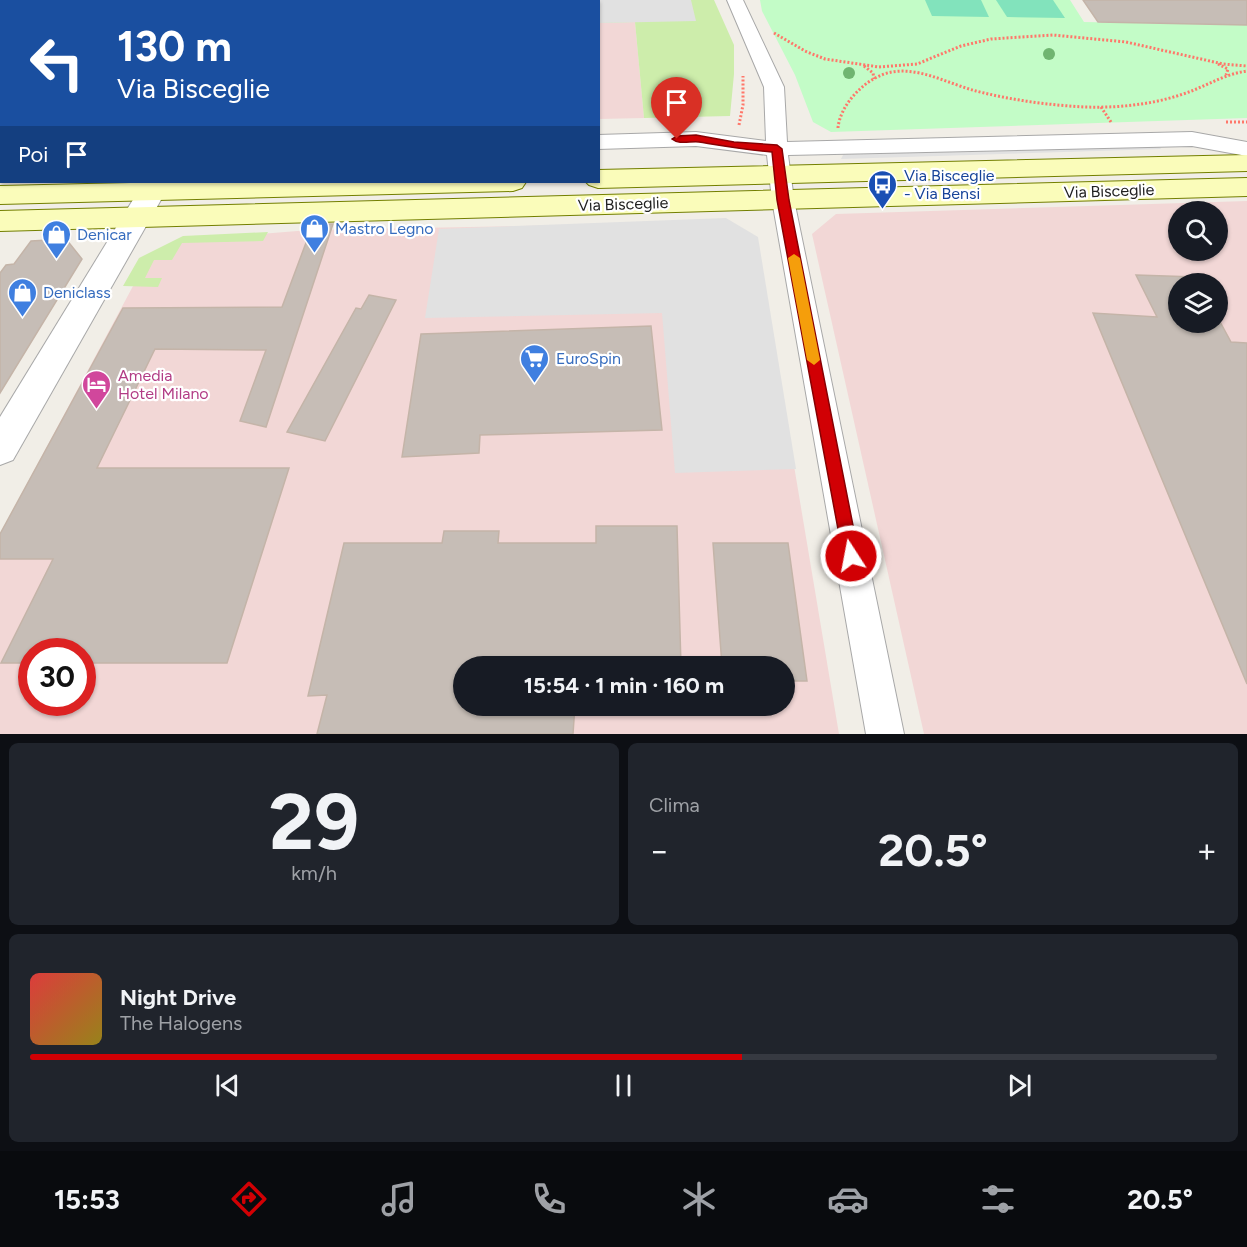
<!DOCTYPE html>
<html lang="it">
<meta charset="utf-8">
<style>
:root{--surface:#171b24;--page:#20242c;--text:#f1f3f6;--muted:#9ea1a6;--line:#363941;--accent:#d10004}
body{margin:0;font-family:Figtree,sans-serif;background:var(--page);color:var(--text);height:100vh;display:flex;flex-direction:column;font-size:22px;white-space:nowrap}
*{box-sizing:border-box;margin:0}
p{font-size:20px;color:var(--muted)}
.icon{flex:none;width:33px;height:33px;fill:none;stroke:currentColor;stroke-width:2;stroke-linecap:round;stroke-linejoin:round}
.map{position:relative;height:734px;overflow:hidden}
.panel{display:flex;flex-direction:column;gap:9px;padding:9px;background:#0d0f14;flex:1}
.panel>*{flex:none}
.hud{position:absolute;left:0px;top:0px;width:600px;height:183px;box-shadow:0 2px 4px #0004;background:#1a4fa0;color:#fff;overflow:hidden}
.fabs{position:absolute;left:1168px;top:201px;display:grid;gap:12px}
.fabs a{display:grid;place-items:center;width:60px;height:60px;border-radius:50%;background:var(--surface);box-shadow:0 2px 4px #0004;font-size:30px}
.speed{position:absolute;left:18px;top:638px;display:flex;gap:12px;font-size:30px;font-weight:700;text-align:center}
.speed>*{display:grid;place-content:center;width:78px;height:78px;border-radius:50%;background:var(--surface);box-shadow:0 2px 4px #0004;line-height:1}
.speed .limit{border:9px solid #d22;background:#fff;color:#111}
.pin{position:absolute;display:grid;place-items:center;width:51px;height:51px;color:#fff;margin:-62px -26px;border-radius:50% 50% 50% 0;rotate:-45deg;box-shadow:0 0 6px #0007}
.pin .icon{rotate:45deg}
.me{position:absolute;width:66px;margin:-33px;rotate:349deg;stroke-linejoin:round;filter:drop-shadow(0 0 4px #0008)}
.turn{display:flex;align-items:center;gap:21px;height:126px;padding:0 18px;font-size:27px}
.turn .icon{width:78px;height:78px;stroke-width:2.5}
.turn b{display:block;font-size:42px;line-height:51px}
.then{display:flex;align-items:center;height:57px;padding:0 18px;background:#0003;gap:12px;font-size:22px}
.big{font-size:45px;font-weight:700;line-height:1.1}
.panel .card{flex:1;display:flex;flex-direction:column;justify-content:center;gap:9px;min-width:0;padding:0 21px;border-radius:9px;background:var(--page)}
.panel .dial{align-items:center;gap:0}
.dial b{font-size:78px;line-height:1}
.song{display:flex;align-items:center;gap:18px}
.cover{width:72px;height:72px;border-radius:9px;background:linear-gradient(135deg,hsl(0 70% 55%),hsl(50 70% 35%))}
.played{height:6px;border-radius:3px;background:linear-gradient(90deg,var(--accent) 60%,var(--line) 60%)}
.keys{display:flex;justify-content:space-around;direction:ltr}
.heat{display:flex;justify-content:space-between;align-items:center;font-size:33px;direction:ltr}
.panel .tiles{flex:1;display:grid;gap:9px;grid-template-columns:1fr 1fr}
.card:last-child{grid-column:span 2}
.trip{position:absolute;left:453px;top:656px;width:342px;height:60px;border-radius:30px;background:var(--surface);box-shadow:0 2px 4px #0004;font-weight:700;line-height:60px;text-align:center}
.tab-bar{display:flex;height:96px;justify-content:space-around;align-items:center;background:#090b0e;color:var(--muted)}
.tab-bar .icon{width:42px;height:42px}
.tab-bar .on{color:var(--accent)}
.tab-bar b{font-size:27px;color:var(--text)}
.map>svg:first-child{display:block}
.commercial{fill:#f2d7d6;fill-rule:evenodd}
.grass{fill:#cdedab}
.park{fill:#c3fcc7}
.pitch{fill:#82e3bc}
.parking{fill:#e1e1e1}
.building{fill:#c6bdb6;stroke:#c4b4a8;stroke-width:1.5}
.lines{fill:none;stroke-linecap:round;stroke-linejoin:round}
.service-casing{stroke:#a8a8a8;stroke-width:2}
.minor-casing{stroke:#a8a8a8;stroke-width:2}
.tertiary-casing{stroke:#a8a8a8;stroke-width:2}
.secondary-casing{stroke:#737f00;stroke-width:2}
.path{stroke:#ff776a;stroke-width:3;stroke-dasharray:2 2;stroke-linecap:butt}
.service{fill:#fff;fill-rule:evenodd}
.minor{fill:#fff;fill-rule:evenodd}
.tertiary{fill:#fff;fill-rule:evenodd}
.secondary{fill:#fafcba;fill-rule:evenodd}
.tree{fill:#70b571}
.route{fill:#d10004;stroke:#880003;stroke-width:1.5}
.slow{fill:#f59e0b}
.labels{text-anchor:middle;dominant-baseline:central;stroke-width:4.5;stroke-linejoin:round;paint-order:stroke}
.transit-label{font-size:16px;fill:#164399;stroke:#fff;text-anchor:start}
.street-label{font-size:16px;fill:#212121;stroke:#fff}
.shop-label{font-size:16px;fill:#366cbe;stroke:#fff;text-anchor:start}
.hotel-label{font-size:16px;fill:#b23c85;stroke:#fff;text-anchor:start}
</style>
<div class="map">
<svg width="1247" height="734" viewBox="0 0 1247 734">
<rect width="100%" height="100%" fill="#f1eee7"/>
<g class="commercial">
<path d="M635 22 644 118 599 119 598 23Z"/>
<path d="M1247 201V734H924L812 234 836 214ZM1179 212H1218V250H1179ZM1179 284H1218V322H1179Z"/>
<path d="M576 225 787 424 839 734H0V534L147 260 183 240 310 230ZM32 651H82V702H32ZM464 666H784V705H464Z"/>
</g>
<g class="grass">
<path d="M291 0H714L734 45V74L730 116 644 118 635 22 599 23 598 2Z"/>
<path d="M268 232 263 241 182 243 172 260H154L145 278H162L158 287 123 286 139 258 183 236Z"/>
</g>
<path class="park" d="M760 0H1070L1084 22 1247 25V118L831 132 813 122 795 75 762 11Z"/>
<g class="pitch">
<path d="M925 0H981L989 17 932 16Z"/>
<path d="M996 0H1053L1065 18 1007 17Z"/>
</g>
<g class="parking">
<path d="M510 0H691L696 21 599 23 598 2Z"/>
<path d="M1156 142 1161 149 841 159 845 151Z"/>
<path d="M726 218 758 237 796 469 675 473 662 313 425 318 439 229Z"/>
</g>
<g class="building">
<path d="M1083 0H1247V25L1098 22Z"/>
<path d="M313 224H333L266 427 240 421 266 350 155 349 97 468H289L227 663H82V651H32V663H1L53 559H0V534L123 308 282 307Z"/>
<path d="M66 239 82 259 0 393V273L6 265 14 264 31 241Z"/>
<path d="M1136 275 1196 277 1199 284H1179V322H1218V318L1231 342 1247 343V684L1093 313 1157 317Z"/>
<path d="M369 295 396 300 325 441 287 432 356 308 361 309Z"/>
<path d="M651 326 662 430 480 435 479 453 402 457 421 334Z"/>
<path d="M596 526H677L681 666H464V705H575L573 734H317L327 695 308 696 344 543H442L444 531H499L498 543H596Z"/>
<path d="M713 543H788L807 681H784V666H722Z"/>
</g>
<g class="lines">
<defs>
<g id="service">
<path d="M216 0H224L215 2Z"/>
<rect x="0" y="139" width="2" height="6"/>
</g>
<path id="minor" d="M727 0H743L784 87 787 142 1192 132 1247 142V156L1192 146 788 155 794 200 904 734H866L772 200 767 155 696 146 598 149V135L696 132 766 141 764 87Z"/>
<path id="tertiary" d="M152 182 162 185 166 191 13 460 0 465V417L142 185Z"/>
<g id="secondary">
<path d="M1247 155V171L598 188 589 185 586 182H598V170Z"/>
<path d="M1247 178V196L0 231V211Z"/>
<path d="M174 182H526L522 188 513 191 0 204V186Z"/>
</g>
</defs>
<use href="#service" class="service-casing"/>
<use href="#minor" class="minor-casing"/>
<use href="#tertiary" class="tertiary-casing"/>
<use href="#secondary" class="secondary-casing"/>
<g class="path">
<path d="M416 2 472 0"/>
<path d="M774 33 805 51 825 59 879 67 917 64 961 46 991 39 1053 35 1126 42 1223 64 1247 66"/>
<path d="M1218 64 1228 69 1226 75"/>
<path d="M864 66 873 73 874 79"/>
<path d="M1101 107 1111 122"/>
<path d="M1226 122H1247"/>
<path d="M739 125 743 105V76"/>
<path d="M838 128C840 104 867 76 892 72 920 67 949 84 976 91 1011 100 1048 105 1084 107 1117 108 1151 105 1183 94 1205 87 1224 74 1247 71"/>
</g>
<use href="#service" class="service"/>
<use href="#minor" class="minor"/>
<use href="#tertiary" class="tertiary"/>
<use href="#secondary" class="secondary"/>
</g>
<g class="tree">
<circle cx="1049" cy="54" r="6"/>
<circle cx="849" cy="73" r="6"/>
</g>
<path class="route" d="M696 135 734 142 777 145 782 149 789 200 859 556 857 562 851 564 845 562 843 556 777 200 772 152C747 150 724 146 699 142 690 141 679 145 672 139L677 136Z"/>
<path class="slow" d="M794 254 800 258 820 360 814 365 807 360 788 258Z"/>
<defs>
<symbol id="bus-pin" viewBox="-11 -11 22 30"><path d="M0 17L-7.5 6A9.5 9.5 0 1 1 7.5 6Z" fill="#1a4fb4" stroke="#fff"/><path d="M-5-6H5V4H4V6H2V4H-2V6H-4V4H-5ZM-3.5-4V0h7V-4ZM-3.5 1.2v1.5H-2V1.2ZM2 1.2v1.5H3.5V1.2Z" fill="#fff"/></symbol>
<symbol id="shop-pin" viewBox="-11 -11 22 30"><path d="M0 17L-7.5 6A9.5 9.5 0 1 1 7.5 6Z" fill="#3f7fe0" stroke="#fff"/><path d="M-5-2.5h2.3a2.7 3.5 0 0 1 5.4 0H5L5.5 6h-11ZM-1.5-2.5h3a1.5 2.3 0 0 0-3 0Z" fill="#fff"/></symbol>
<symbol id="supermarket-pin" viewBox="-11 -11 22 30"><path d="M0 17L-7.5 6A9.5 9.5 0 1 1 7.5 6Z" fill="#3f7fe0" stroke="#fff"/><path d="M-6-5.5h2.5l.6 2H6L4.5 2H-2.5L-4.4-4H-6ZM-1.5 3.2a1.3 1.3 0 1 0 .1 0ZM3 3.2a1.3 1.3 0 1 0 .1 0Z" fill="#fff"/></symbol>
<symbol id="hotel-pin" viewBox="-11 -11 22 30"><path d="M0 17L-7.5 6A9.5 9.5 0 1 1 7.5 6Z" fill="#d1479c" stroke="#fff"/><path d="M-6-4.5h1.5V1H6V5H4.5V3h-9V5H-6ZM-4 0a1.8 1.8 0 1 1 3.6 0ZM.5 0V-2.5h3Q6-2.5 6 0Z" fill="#fff"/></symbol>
</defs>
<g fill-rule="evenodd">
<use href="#bus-pin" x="866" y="168" width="33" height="45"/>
<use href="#shop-pin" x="298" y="212" width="33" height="45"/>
<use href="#shop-pin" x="40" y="218" width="33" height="45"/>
<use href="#shop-pin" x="6" y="276" width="33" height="45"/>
<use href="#supermarket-pin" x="518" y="342" width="33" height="45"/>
<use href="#hotel-pin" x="80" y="368" width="33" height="45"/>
</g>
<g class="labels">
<g class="transit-label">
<text x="904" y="175">Via Bisceglie<tspan x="904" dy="18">- Via Bensi</tspan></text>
</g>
<g class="street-label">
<text transform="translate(1109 191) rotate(-2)">Via Bisceglie</text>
<text transform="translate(623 204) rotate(-2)">Via Bisceglie</text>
</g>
<g class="shop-label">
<text x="335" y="228">Mastro Legno</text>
<text x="77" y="234">Denicar</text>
<text x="43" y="292">Deniclass</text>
<text x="556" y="358">EuroSpin</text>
</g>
<g class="hotel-label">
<text x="118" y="375">Amedia<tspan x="118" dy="18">Hotel Milano</tspan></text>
</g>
</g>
</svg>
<div class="fabs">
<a><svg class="icon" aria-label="search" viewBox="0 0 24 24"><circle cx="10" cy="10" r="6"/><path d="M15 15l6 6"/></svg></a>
<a><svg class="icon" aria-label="layers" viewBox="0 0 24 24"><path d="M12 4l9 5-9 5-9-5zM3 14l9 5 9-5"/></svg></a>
</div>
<div class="speed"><div class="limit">30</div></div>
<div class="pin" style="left:677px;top:139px;background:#d93025"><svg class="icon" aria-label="arrive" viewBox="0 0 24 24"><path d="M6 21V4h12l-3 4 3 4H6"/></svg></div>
<svg class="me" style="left:851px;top:556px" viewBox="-20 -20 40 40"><circle r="17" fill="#d10004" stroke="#fff" stroke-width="3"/><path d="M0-11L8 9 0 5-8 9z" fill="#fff"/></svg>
<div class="trip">15:54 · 1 min · 160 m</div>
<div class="hud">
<div class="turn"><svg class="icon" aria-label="left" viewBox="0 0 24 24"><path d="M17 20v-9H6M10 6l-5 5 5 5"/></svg><div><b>130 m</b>Via Bisceglie</div></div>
<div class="then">Poi<svg class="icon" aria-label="arrive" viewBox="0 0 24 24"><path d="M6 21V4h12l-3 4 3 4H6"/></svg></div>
</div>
</div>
<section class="panel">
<div class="tiles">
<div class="card dial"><b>29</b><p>km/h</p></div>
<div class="card"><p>Clima</p>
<div class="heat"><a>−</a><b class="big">20.5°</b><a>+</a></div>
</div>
<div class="card">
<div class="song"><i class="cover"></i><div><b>Night Drive</b><p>The Halogens</p></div></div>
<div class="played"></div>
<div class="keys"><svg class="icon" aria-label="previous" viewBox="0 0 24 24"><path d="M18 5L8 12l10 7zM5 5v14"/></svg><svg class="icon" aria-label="pause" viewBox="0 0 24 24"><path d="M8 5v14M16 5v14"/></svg><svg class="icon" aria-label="next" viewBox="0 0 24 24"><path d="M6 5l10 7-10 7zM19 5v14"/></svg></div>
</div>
</div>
</section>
<nav class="tab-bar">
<b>15:53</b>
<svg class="icon on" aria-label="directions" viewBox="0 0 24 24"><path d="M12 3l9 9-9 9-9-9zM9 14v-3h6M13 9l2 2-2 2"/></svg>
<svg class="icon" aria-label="music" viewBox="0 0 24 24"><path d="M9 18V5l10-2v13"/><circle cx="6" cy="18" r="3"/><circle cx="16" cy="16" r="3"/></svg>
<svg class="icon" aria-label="phone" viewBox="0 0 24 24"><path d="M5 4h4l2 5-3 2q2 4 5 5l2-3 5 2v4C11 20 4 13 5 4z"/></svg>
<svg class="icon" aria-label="climate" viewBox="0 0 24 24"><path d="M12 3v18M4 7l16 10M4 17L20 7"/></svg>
<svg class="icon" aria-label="car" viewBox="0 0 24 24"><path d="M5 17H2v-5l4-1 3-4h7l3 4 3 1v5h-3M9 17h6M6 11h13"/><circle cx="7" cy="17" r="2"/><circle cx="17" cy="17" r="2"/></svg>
<svg class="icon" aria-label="filters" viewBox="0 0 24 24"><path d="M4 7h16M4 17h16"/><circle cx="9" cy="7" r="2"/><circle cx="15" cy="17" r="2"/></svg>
<b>20.5°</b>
</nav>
